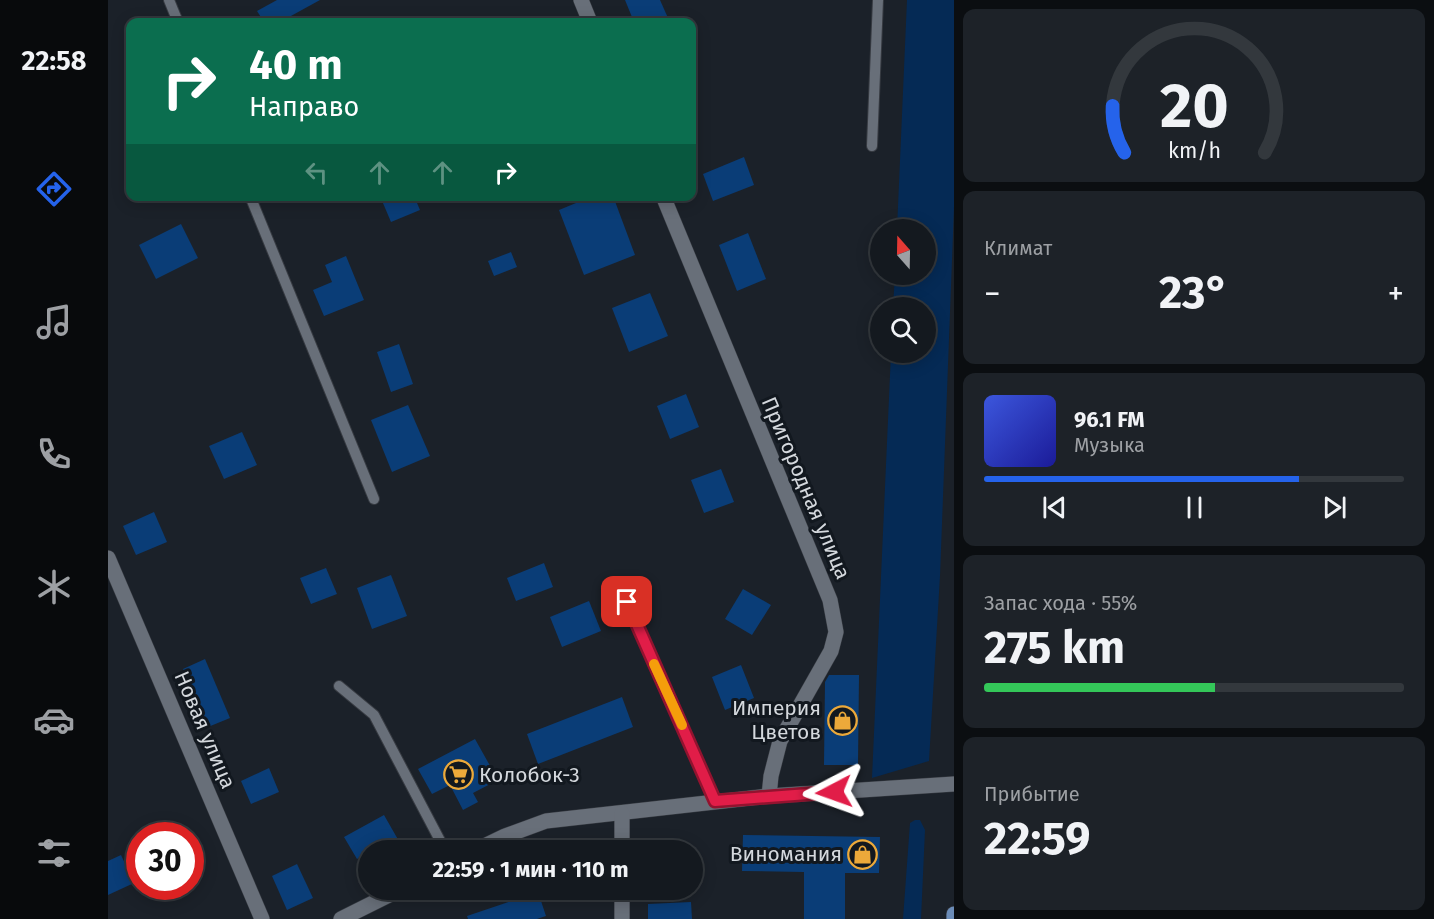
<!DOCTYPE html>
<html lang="ru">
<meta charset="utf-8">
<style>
:root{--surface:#14191f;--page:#1d2228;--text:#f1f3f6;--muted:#9da0a4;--line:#33383d;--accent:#2563eb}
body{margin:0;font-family:"Fira Sans",sans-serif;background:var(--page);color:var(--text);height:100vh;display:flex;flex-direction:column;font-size:22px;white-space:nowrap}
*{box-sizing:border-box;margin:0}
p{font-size:20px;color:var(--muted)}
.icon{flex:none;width:33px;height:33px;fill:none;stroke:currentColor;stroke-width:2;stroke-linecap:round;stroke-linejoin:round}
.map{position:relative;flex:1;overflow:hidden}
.drawer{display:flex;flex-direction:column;gap:9px;padding:9px;background:#0b0e11;width:480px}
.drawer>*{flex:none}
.top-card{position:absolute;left:18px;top:18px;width:570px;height:183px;border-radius:12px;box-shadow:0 3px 15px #0003,0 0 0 2px var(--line);background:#0b6e4f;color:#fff;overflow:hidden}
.needle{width:39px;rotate:340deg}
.fabs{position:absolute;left:762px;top:219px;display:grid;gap:12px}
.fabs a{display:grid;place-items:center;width:66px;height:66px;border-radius:50%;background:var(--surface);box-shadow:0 3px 15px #0003,0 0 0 2px var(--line);font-size:30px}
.speed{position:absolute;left:18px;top:822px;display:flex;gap:12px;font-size:30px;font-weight:700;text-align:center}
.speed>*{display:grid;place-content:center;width:78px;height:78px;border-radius:50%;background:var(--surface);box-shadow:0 3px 15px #0003,0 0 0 2px var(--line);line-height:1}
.speed .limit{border:9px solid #d22;background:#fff;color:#111}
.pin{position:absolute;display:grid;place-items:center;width:51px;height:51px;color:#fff;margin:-26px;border-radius:12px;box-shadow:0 3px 9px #0006}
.me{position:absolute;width:66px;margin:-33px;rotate:266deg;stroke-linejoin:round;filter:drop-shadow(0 0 4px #0008)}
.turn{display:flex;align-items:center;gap:21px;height:126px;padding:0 24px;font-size:27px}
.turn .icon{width:78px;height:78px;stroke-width:2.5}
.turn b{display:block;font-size:42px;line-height:51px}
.lanes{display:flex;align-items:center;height:57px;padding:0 24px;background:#0003;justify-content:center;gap:30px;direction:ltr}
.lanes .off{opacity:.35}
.big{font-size:45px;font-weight:700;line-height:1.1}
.drawer .widget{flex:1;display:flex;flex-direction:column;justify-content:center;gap:9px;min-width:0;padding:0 21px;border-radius:12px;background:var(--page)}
.drawer .dial{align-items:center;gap:0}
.dial svg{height:156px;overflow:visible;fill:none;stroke:var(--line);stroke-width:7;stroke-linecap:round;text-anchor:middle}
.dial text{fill:var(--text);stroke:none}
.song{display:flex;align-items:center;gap:18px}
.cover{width:72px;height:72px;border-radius:9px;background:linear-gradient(135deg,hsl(230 70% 55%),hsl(240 70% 35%))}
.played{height:6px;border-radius:3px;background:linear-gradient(90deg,var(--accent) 75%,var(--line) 75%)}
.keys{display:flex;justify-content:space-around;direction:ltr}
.heat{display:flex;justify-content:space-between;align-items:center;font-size:33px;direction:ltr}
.charge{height:9px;border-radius:4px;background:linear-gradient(90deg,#34c759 55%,var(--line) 0)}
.trip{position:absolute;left:250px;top:840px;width:345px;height:60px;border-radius:30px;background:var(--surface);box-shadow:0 3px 15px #0003,0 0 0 2px var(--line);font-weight:700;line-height:60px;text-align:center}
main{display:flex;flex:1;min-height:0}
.tab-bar{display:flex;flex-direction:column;width:108px;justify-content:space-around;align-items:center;background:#080a0c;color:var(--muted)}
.tab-bar .icon{width:42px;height:42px}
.tab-bar .active{color:var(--accent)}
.tab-bar b{font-size:27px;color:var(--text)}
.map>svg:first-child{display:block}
.green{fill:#052a55}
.building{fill:#0a3d77}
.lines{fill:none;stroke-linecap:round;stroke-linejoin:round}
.service-casing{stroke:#373b42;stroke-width:12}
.minor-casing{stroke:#373b42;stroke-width:16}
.primary-casing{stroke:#373b42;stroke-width:16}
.service{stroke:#686f79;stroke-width:10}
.minor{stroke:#686f79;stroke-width:15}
.primary{stroke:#6b8cb8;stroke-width:15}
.route-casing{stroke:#92132f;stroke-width:15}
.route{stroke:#e11d48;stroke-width:10}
.slow{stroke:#f59e0b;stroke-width:10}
.labels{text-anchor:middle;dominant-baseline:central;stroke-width:6;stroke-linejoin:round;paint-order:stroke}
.street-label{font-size:21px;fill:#d4d8dd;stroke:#12181f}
.poi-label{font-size:21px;fill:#d4d8dd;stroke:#12181f;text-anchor:end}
</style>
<main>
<nav class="tab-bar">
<b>22:58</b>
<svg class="icon active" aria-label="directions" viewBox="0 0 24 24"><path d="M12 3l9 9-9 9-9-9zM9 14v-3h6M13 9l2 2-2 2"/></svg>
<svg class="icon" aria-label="music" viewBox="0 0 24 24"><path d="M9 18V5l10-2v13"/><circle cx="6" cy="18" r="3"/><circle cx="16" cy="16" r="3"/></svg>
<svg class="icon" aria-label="phone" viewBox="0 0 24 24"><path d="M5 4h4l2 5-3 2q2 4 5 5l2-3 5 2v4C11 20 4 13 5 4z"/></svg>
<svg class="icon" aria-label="climate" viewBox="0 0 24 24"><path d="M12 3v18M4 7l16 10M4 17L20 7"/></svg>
<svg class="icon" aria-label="car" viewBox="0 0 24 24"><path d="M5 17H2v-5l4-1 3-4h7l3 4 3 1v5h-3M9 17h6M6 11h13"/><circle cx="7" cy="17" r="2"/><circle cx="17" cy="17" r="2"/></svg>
<svg class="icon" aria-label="filters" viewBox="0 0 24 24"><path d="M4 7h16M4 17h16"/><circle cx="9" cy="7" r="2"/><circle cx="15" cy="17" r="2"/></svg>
</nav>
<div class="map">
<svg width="846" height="919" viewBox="0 0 846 919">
<rect width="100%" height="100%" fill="#1b2129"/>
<g class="green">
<path d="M799 0H846V207L832 576 821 761 764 778 783 353 818 352V308L785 307 787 275 818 274V230L789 229Z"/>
<path d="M807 820H812L817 830 813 919H795L802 823Z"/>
</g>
<g class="building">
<path d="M169 0H212L172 22H156L149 11Z"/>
<path d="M517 0H552L560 18 550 22H526Z"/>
<path d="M636 157 646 185 605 201 595 174Z"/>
<path d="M272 196H306L312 210 283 222Z"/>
<path d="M485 196H505L527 255 476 275 451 210Z"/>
<path d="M73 224 90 258 48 279 31 245Z"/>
<path d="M640 233 658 279 629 291 611 245Z"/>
<path d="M403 252 409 267 386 276 380 261Z"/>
<path d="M238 256 256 300 216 316 205 290 224 282 217 265Z"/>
<path d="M542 293 560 336 521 352 504 308Z"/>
<path d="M291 344 305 384 283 392 269 352Z"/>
<path d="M578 394 591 427 562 439 549 406Z"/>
<path d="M300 405 322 456 284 472 263 420Z"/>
<path d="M134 432 149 465 116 479 101 446Z"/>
<path d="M613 469 626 502 596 513 583 480Z"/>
<path d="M46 512 59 542 28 555 15 526Z"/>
<path d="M436 563 445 587 408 601 399 578Z"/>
<path d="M218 568 229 594 203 604 192 578Z"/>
<path d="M283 575 299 616 264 629 249 588Z"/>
<path d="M635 589 663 605 644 635 617 619Z"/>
<path d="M481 601 493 631 454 647 442 617Z"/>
<path d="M97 659 122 718 100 727 75 669Z"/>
<path d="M633 665 646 698 617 710 604 677Z"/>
<path d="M721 675H751L750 765H716L717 682Z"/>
<path d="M514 697 525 727 430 764 419 734Z"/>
<path d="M367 739 390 780 365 793 370 802 355 810 342 785 324 794 310 769Z"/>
<path d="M161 768 171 792 143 804 133 781Z"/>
<path d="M276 815 296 850H261L249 859 236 837Z"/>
<path d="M635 835 772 837 771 873H737V919H696V872L634 871Z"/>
<path d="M13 855 26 883 0 895V861Z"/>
<path d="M189 864 205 898 179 910 164 876Z"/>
<path d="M430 892 438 916 429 919H360L359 916Z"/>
<path d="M583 902 584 919H540V904Z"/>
</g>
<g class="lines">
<defs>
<g id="service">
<path d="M61 0 70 22"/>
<path d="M764 146 770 0"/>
<path d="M142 196 266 499"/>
<path d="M520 602 607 801"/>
<path d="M231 686 266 715 337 850"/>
</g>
<g id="minor">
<path d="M473 0 482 22"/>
<path d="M555 196 722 600 728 632 723 651 672 741 663 776 661 796"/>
<path d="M0 558 154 919"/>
<path d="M368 850 397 836 438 821 661 796 846 784"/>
<path d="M514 850V813"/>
<path d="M233 919 291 890"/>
<path d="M514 919V890"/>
</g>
<path id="primary" d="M846 919V914"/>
</defs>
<use href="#service" class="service-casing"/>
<use href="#minor" class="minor-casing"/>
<use href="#primary" class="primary-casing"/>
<use href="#service" class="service"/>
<use href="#minor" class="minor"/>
<use href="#primary" class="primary"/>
</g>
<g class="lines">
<defs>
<path id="route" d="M519 602 607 801 726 792"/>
</defs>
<use href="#route" class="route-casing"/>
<use href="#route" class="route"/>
<path class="slow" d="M546 664 574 725"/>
</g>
<defs>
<symbol id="shop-ring" viewBox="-11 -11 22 22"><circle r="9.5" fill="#12181f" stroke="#eca93a" stroke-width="1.5"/><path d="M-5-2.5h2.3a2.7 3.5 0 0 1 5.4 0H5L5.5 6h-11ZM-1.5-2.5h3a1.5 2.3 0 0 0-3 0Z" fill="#eca93a"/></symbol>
<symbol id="supermarket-ring" viewBox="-11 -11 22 22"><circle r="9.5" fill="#12181f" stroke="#eca93a" stroke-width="1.5"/><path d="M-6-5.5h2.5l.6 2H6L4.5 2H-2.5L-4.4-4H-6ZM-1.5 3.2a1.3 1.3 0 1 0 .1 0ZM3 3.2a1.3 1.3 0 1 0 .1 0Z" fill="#eca93a"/></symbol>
</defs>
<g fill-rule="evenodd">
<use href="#shop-ring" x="718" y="704" width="33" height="33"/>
<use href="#supermarket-ring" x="334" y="758" width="33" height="33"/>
<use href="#shop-ring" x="738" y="838" width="33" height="33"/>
</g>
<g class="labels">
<g class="street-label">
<text transform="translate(698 488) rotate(67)">Пригородная улица</text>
<text transform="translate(97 730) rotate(67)">Новая улица</text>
</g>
<g class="poi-label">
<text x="713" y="708">Империя<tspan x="713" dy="24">Цветов</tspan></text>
<text x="371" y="775" text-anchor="start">Колобок-3</text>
<text x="734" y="854">Виномания</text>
</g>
</g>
</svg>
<div class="fabs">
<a><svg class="needle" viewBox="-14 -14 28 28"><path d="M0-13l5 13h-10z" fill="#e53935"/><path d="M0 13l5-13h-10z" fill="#9da0a4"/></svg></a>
<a><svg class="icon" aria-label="search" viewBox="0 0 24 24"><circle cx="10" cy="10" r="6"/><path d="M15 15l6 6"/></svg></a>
</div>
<div class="speed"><div class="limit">30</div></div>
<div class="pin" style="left:519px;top:602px;background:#d93025"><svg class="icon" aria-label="arrive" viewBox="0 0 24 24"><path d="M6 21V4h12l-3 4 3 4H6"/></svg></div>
<svg class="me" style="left:726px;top:792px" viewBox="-20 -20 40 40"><path d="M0-17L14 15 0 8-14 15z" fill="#e11d48" stroke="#fff" stroke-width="4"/></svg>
<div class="trip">22:59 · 1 мин · 110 m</div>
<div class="top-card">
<div class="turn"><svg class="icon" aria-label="right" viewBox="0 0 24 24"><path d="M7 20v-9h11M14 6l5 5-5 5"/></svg><div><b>40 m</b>Направо</div></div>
<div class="lanes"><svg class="icon off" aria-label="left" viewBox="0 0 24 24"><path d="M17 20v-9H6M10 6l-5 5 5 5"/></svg><svg class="icon off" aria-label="ahead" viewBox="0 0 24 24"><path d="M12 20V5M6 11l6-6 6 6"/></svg><svg class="icon off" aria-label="ahead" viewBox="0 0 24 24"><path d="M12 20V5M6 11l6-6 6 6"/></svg><svg class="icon" aria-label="right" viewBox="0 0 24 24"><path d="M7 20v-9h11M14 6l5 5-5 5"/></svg></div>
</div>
</div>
<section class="drawer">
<div class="widget dial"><svg viewBox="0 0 100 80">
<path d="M14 69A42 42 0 1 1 86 69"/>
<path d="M14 69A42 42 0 0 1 8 45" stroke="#2563eb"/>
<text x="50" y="56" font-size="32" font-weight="700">20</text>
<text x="50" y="72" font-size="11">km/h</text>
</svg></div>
<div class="widget"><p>Климат</p>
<div class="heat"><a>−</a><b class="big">23°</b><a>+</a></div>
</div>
<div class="widget">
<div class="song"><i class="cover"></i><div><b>96.1 FM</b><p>Музыка</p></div></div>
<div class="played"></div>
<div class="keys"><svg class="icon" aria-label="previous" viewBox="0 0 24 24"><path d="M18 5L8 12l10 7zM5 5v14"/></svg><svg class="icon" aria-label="pause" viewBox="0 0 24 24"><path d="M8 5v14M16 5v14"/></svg><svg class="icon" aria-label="next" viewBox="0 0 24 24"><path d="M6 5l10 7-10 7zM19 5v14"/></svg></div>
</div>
<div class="widget"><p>Запас хода · 55%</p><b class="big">275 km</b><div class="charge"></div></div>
<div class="widget"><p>Прибытие</p><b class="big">22:59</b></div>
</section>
</main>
